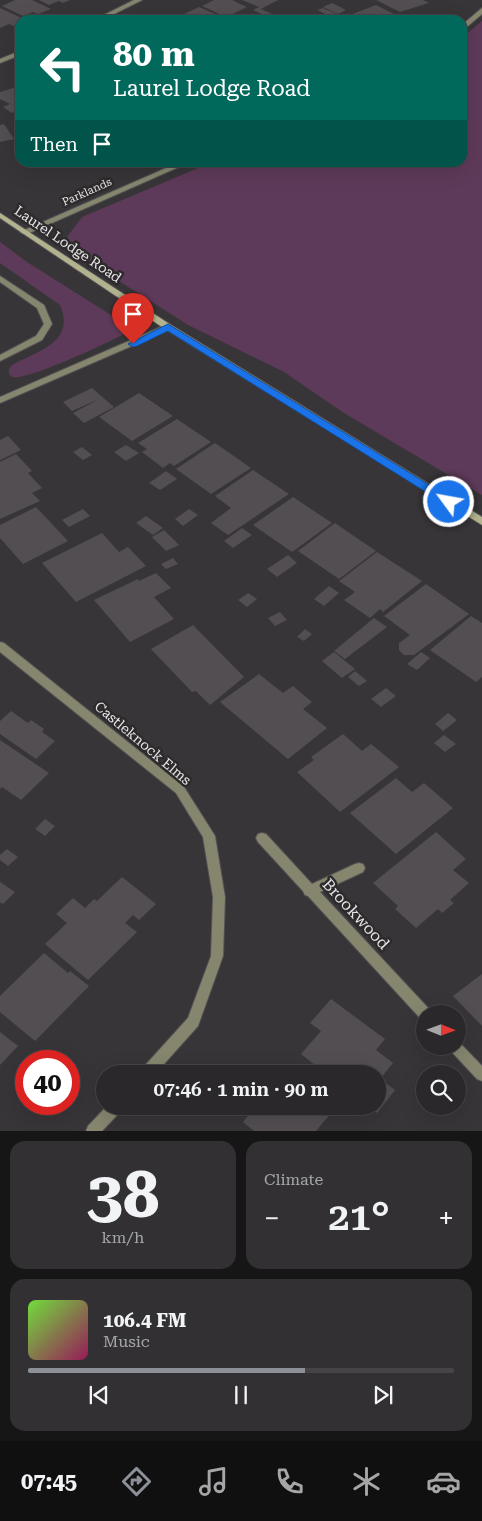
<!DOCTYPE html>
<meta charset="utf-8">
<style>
:root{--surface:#2a282a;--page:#323032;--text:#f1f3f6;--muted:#a5a6a8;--line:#464447;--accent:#8c9099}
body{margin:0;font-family:"Roboto Serif",serif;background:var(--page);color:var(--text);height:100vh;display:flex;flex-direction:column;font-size:19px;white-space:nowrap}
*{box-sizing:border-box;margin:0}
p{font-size:16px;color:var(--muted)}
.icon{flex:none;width:28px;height:28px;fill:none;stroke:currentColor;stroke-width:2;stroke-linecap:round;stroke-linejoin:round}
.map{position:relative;height:1131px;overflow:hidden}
.sheet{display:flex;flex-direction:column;gap:10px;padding:10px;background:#171617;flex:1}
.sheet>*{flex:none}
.top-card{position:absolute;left:15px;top:15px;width:452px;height:152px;border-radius:15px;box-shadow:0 5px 20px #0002,0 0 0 1px var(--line);background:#00695c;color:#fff;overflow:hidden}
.needle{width:32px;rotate:91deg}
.buttons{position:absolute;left:416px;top:1005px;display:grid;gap:10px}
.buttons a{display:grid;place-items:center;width:50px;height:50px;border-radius:50%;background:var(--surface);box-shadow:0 5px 20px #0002,0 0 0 1px var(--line);font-size:25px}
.speed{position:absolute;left:15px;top:1050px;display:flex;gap:10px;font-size:25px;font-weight:700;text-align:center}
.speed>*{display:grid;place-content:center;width:65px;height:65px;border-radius:50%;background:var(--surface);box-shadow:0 5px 20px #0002,0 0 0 1px var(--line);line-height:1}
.speed .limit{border:8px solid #d22;background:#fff;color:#111}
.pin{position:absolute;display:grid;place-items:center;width:42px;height:42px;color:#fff;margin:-51px -21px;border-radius:50% 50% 50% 0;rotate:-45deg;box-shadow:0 0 5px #0007}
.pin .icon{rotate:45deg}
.me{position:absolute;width:55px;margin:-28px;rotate:302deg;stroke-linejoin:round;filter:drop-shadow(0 0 4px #0008)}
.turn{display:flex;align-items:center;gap:18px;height:105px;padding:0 15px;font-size:22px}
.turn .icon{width:65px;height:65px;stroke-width:2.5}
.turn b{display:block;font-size:35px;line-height:42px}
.then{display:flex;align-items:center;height:48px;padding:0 15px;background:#0003;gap:10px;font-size:19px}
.big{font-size:38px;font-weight:600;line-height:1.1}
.sheet .card{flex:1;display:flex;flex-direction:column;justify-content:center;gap:8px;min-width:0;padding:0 18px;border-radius:15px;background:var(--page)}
.sheet .dial{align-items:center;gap:0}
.dial b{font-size:65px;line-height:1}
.song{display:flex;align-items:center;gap:15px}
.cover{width:60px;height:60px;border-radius:8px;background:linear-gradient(135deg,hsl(100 70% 55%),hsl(330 70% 35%))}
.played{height:5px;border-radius:2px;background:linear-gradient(90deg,var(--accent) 65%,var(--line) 65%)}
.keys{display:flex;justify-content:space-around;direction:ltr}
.heat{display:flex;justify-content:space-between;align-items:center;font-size:28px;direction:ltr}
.sheet .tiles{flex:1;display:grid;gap:10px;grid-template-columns:1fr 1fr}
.card:last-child{grid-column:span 2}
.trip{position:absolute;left:96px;top:1065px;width:290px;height:50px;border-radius:25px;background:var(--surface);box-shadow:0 5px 20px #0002,0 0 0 1px var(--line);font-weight:600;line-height:50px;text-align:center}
.tab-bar{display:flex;height:80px;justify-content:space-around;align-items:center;background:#111011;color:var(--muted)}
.tab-bar .icon{width:35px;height:35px}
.tab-bar .on{color:var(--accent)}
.tab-bar b{font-size:22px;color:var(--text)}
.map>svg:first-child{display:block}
.green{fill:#5d3a59}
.building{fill:#524e51}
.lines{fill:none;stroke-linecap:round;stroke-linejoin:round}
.street-casing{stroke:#545154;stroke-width:2}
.secondary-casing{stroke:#545154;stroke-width:2}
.street{fill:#86866f;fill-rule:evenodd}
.secondary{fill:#b2b38e;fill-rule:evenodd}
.route{fill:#1a73e8;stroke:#114b97}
.labels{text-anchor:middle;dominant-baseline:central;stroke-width:5;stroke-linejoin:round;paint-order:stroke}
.far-street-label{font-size:11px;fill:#e8e5e7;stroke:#2e2b2d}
.street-label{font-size:14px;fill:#e8e5e7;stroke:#2e2b2d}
.near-street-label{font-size:16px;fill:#e8e5e7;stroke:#2e2b2d}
</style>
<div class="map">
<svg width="482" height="1131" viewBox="0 0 482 1131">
<rect width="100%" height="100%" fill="#383538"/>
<g class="green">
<path d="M482 21V495L344 413 284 372 188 325 75 253 69 244 67 237 82 217 210 163 462 162 463 37Z"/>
<path d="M0 242 27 262 122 322 125 328 124 334C107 343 27 381 12 377L9 374V369L12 365C37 351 76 343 60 305L0 263Z"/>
</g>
<g class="building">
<path d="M15 0H32L51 9 38 14 33 12 23 16 2 6Z"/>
<path d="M39 0H70L63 3 59 1 49 5Z"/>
<path d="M214 0H232L247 7 226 17 202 6Z"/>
<path d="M242 0H278L261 9 283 19 268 20 258 16 262 14 253 10 259 7Z"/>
<path d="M376 0H423L429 3 400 12Z"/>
<path d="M332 3 346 10 338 14 323 7Z"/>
<path d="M376 5 406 20H358L350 15Z"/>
<path d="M199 7 224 18 219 20H192L182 15Z"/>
<path d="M0 8 26 20H20V25L16 27 9 24 0 28Z"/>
<path d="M323 8 337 14 331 17 317 10Z"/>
<path d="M20 86V109L12 113 3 107 10 104 0 99V92Z"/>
<path d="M4 124 14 139 0 142V125Z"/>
<path d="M92 388 114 407 84 423 73 413 99 399 72 411 63 402Z"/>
<path d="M139 393 173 416 132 441 99 417Z"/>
<path d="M177 419 211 442 174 466 170 463 163 468 142 452 147 449 138 443Z"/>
<path d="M8 436 21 450 0 460V440Z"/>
<path d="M215 443 251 468 211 494 176 469Z"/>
<path d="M126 445 139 453 126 461 114 452Z"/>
<path d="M82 447 92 455 83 460 73 452Z"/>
<path d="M16 454 32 471 28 473 42 488 32 493 40 501 0 519V462Z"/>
<path d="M253 470 289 494 228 535 211 523 231 508 215 496Z"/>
<path d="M166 471 177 479 160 490 149 483Z"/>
<path d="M293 497 332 523 292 552 253 525Z"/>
<path d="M36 507 68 541 23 564 0 538V525Z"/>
<path d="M83 509 90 516 69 527 62 520Z"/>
<path d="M189 509 198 515 183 526 175 519Z"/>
<path d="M146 516 163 528 153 535 136 523Z"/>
<path d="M335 523 376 551 339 579 298 551Z"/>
<path d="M242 528 252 535 233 548 224 541Z"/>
<path d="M164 530 179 545 166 551 152 537Z"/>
<path d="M102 533 119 552 128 547 146 566 76 602 42 563Z"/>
<path d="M377 552 422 581 383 612 380 609 370 618 344 600 355 592 339 581Z"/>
<path d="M288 555 297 563 277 577 267 569Z"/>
<path d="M173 558 178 564 166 569 161 564Z"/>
<path d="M156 573 171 588 154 597 174 619 130 642 94 600 138 579 139 581Z"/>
<path d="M426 584 469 614 414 655H404L399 650V643L410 635 384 616Z"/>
<path d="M329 586 339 593 324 606 314 599Z"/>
<path d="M248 593 257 599 247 607 238 600Z"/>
<path d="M280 612 287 620 275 626 268 618Z"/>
<path d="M471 616 482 623V677L476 682 430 650Z"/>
<path d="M374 618 387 627 345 659 334 651Z"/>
<path d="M193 625 244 677 210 705 196 691 192 692 151 649Z"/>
<path d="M305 629 312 634 304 641 297 637Z"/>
<path d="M334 652 355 669 342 678 322 661Z"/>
<path d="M421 652 430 658 417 670 407 664Z"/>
<path d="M355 671 367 681 359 686 348 677Z"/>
<path d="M259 674 283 693 293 686 312 702 303 709 327 728 288 759 220 702Z"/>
<path d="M386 688 396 696 381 707 371 699Z"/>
<path d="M11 711 28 723 31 720 44 729 42 732 55 741 36 759 0 734V721Z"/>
<path d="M448 713 457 720 443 731 435 724Z"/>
<path d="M343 734 362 751 371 744 399 767 340 812 297 772 314 760 311 757Z"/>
<path d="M444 735 456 744 445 752 434 743Z"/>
<path d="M0 740 49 773 21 800 2 787 0 789Z"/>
<path d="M396 778 412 792 424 783 453 808 396 854 350 813Z"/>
<path d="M45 819 55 826 45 836 35 829Z"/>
<path d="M436 832 466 859 453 870 469 883 450 900 454 903 442 913 438 909 416 928 395 909 398 906 373 883Z"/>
<path d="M7 849 18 857 8 866 0 860V855Z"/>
<path d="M122 877 156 904 139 920 133 915 125 923 137 932 88 980 45 944 67 923 56 914 73 898 85 908 94 899 97 901Z"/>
<path d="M0 882 15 892 3 904 0 902Z"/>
<path d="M44 953 68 973 70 971 89 986 35 1041 0 1012V996Z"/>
<path d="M482 974V1026L453 996Z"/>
<path d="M331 999 385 1039 376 1050 393 1063 380 1079 395 1090 377 1113 368 1106H378V1074H326L301 1054 321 1031 310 1023Z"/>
<path d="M0 1032 18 1046 0 1065Z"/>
<path d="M290 1066 300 1074H284Z"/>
<path d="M256 1106H337L316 1131H254L243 1122Z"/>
</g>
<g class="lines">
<defs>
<g id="street">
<path d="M134 0H142L102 20H94Z"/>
<path d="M482 8V14L462 31V25Z"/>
<path d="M20 51V55L0 63V59Z"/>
<path d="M180 162H190L27 234H24L20 232Z"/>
<path d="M0 276 44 305 52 324 42 340 0 361V355L36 336 44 324 37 308 0 282Z"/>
<path d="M168 324 172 327 171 329 0 403V397Z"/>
<path d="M0 642 4 643 184 787 215 836 225 897 223 956 198 1026 155 1074H139L141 1070 188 1018 211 956 213 897 203 837 176 793 0 652Z"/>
<path d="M262 833 266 834 312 884 355 864 359 863 363 864 365 868 363 872 320 892 430 1010 431 1014H425V1020L420 1018 308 896 305 895 303 891 258 842 256 838 258 834Z"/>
<path d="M458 1041 482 1066V1081L477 1079 450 1050 449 1046H458Z"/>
<path d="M107 1106H123L121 1111 102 1131H86L88 1126Z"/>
</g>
<path id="secondary" d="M0 213 171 325 482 517V525L165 329 0 218Z"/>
</defs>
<use href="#street" class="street-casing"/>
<use href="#secondary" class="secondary-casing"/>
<use href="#street" class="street"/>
<use href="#secondary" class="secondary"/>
</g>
<path class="route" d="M168 324 452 499 454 502 452 504H445L168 331 137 346 133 347 128 344Z"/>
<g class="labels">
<g class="far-street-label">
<text transform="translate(87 192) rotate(-24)">Parklands</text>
</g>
<g class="street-label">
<text transform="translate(68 244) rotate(34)">Laurel Lodge Road</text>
<text transform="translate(143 743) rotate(40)">Castleknock Elms</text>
</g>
<g class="near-street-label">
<text transform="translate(356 914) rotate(47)">Brookwood</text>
</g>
</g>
</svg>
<div class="buttons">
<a><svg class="needle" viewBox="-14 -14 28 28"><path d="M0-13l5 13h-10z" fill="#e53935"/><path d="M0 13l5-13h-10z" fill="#a5a6a8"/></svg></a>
<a><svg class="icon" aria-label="search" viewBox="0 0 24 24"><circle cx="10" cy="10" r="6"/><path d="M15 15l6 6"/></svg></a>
</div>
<div class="speed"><div class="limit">40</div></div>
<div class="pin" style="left:133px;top:344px;background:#d93025"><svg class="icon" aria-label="arrive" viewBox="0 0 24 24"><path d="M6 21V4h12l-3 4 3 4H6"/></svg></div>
<svg class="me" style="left:449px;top:502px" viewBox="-20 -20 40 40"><circle r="17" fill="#1a73e8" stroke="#fff" stroke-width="3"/><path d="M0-11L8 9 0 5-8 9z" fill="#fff"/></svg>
<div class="trip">07:46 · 1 min · 90 m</div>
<div class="top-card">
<div class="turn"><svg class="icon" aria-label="left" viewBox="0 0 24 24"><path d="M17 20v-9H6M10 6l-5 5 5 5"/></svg><div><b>80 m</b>Laurel Lodge Road</div></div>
<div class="then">Then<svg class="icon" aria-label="arrive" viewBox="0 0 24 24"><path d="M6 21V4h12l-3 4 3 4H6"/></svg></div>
</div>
</div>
<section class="sheet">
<div class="tiles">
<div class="card dial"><b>38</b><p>km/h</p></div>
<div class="card"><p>Climate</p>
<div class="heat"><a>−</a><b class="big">21°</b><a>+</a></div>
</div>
<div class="card">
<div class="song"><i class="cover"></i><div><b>106.4 FM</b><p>Music</p></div></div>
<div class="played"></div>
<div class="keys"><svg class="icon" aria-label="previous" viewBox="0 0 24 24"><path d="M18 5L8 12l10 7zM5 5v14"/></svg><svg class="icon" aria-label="pause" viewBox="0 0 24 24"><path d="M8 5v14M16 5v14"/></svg><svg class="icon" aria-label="next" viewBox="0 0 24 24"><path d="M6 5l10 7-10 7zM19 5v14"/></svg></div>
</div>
</div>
</section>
<nav class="tab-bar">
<b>07:45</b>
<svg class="icon on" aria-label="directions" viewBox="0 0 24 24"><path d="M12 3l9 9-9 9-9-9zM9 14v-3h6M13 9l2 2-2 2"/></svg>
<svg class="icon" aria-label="music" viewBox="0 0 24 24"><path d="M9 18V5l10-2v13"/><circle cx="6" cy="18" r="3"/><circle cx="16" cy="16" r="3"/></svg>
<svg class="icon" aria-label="phone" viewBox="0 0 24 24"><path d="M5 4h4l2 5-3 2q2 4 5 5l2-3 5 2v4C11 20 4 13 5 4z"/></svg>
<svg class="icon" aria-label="climate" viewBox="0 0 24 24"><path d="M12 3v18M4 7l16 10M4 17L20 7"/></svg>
<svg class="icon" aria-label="car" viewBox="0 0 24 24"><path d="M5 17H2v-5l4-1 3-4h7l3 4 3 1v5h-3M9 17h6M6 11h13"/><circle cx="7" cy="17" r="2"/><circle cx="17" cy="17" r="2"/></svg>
</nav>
